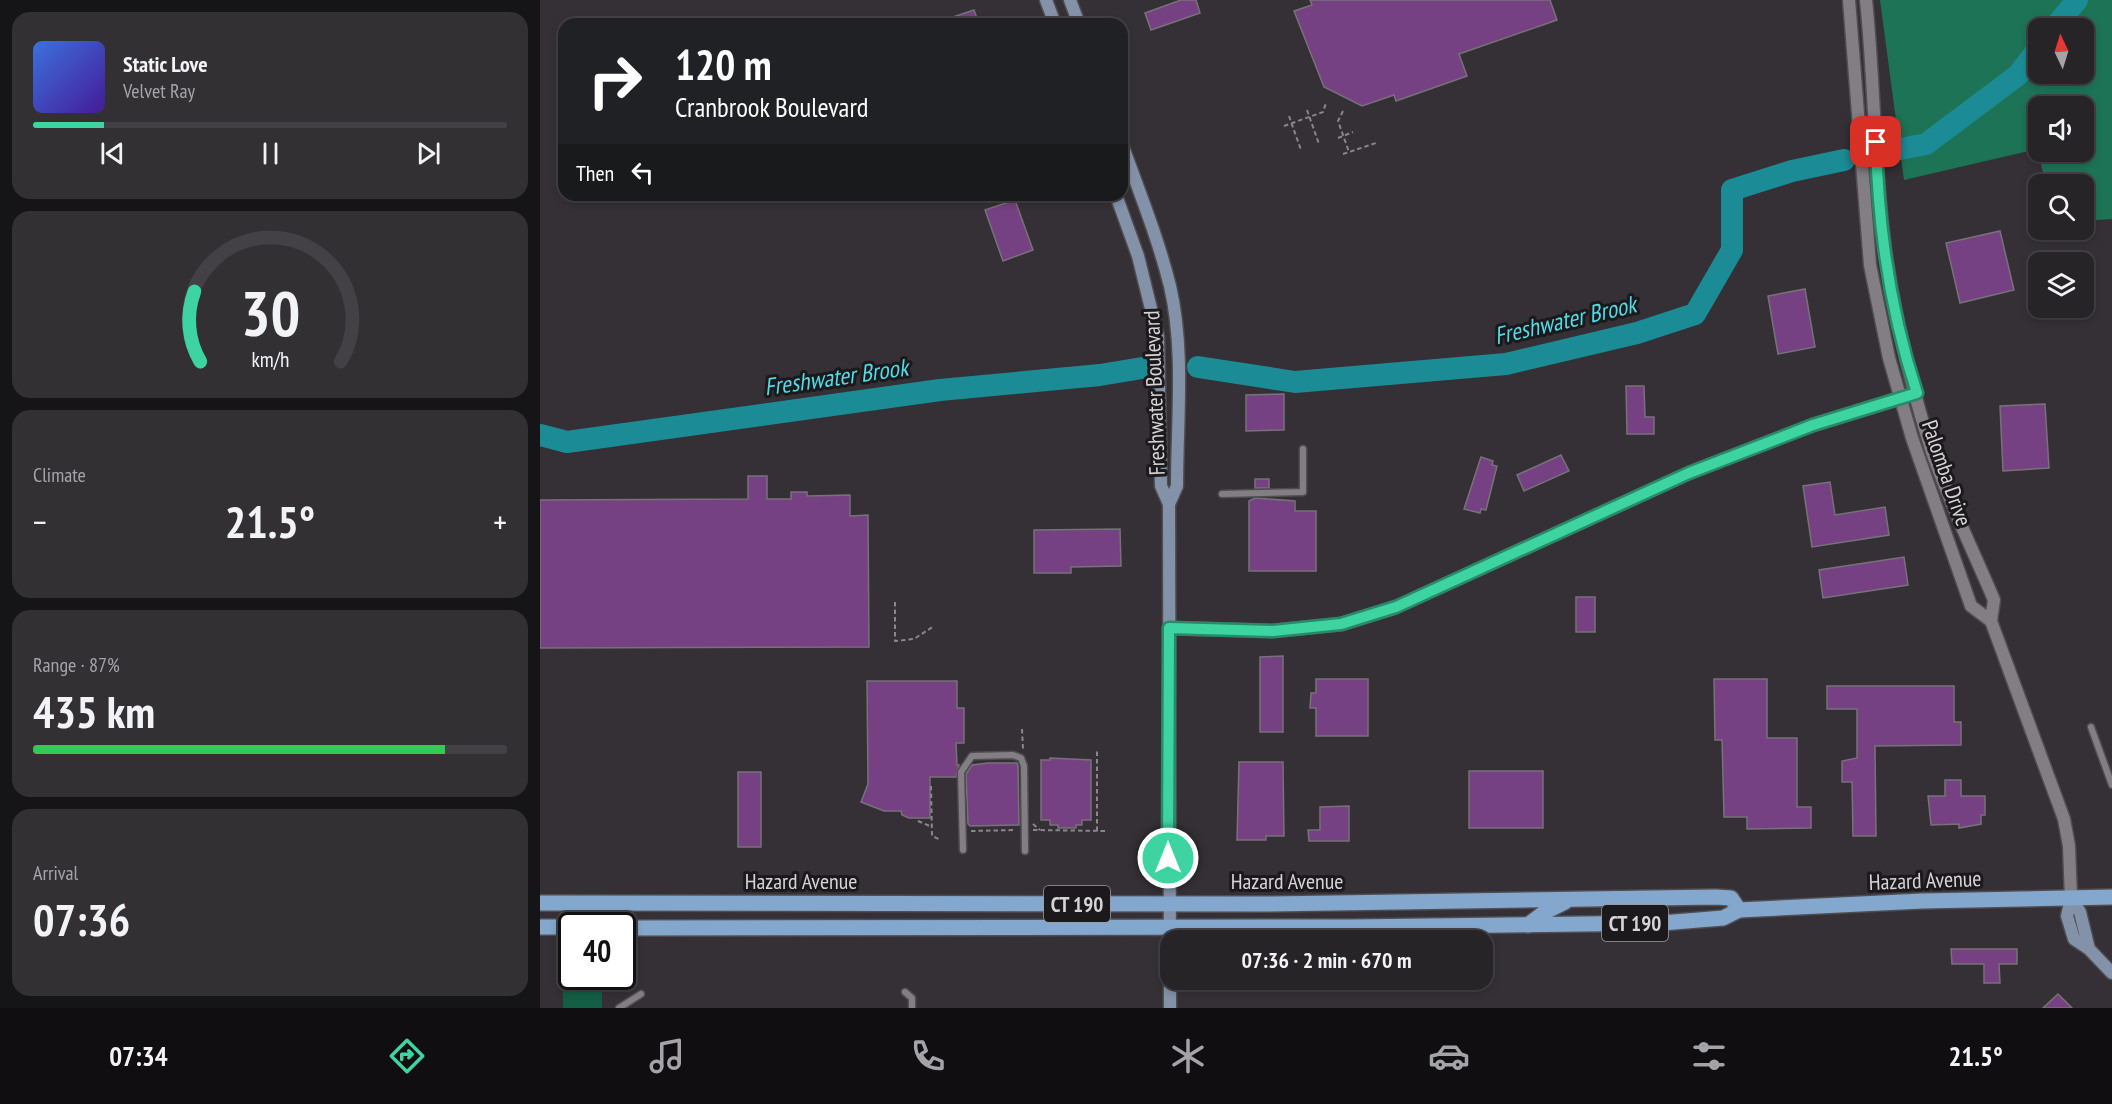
<!DOCTYPE html>
<meta charset="utf-8">
<style>
:root{--surface:#272428;--page:#333034;--text:#f1f3f6;--muted:#a4a4a8;--line:#434145;--accent:#3ed4a2}
body{margin:0;font-family:"PT Sans Narrow",sans-serif;background:var(--page);color:var(--text);height:100vh;display:flex;flex-direction:column;font-size:22px;white-space:nowrap}
*{box-sizing:border-box;margin:0}
p{font-size:20px;color:var(--muted)}
.icon{flex:none;width:33px;height:33px;fill:none;stroke:currentColor;stroke-width:2;stroke-linecap:round;stroke-linejoin:round}
.map{position:relative;flex:1;overflow:hidden}
.panel{display:flex;flex-direction:column;gap:12px;padding:12px;background:#151416;width:540px}
.panel>*{flex:none}
.hud{position:absolute;left:18px;top:18px;width:570px;height:183px;border-radius:18px;box-shadow:0 3px 9px #0003,0 0 0 2px var(--line);background:#202124;color:#fff;overflow:hidden}
.needle{width:39px;rotate:356deg}
.fabs{position:absolute;left:1488px;top:18px;display:grid;gap:12px}
.fabs a{display:grid;place-items:center;width:66px;height:66px;border-radius:12px;background:var(--surface);box-shadow:0 3px 9px #0003,0 0 0 2px var(--line);font-size:30px}
.speed{position:absolute;left:18px;top:912px;display:flex;gap:12px;font-size:30px;font-weight:700;text-align:center}
.speed>*{display:grid;place-content:center;width:78px;height:78px;border-radius:50%;background:var(--surface);box-shadow:0 3px 9px #0003,0 0 0 2px var(--line);line-height:1}
.speed .limit{border:3px solid #111;border-radius:9px;background:#fff;color:#111}
.pin{position:absolute;display:grid;place-items:center;width:51px;height:51px;color:#fff;margin:-26px;border-radius:12px;box-shadow:0 3px 9px #0006}
.me{position:absolute;width:66px;margin:-33px;rotate:0deg;stroke-linejoin:round;filter:drop-shadow(0 0 4px #0008)}
.turn{display:flex;align-items:center;gap:21px;height:126px;padding:0 18px;font-size:27px}
.turn .icon{width:78px;height:78px;stroke-width:2.5}
.turn b{display:block;font-size:42px;line-height:51px}
.then{display:flex;align-items:center;height:57px;padding:0 18px;background:#0003;gap:12px;font-size:22px}
.big{font-size:45px;font-weight:700;line-height:1.1}
.panel .widget{flex:1;display:flex;flex-direction:column;justify-content:center;gap:9px;min-width:0;padding:0 21px;border-radius:18px;background:var(--page)}
.panel .dial{align-items:center;gap:0}
.dial svg{height:156px;overflow:visible;fill:none;stroke:var(--line);stroke-width:7;stroke-linecap:round;text-anchor:middle}
.dial text{fill:var(--text);stroke:none}
.song{display:flex;align-items:center;gap:18px}
.cover{width:72px;height:72px;border-radius:9px;background:linear-gradient(135deg,hsl(220 70% 55%),hsl(260 70% 35%))}
.played{height:6px;border-radius:3px;background:linear-gradient(90deg,var(--accent) 15%,var(--line) 15%)}
.keys{display:flex;justify-content:space-around;direction:ltr}
.heat{display:flex;justify-content:space-between;align-items:center;font-size:33px;direction:ltr}
.charge{height:9px;border-radius:4px;background:linear-gradient(90deg,#34c759 87%,var(--line) 0)}
.trip{position:absolute;left:620px;top:930px;width:333px;height:60px;border-radius:18px;background:var(--surface);box-shadow:0 3px 9px #0003,0 0 0 2px var(--line);font-weight:700;line-height:60px;text-align:center}
.menu{display:flex;height:96px;justify-content:space-around;align-items:center;background:#100e10;color:var(--muted)}
.menu .icon{width:42px;height:42px}
.menu .active{color:var(--accent)}
.menu b{font-size:27px;color:var(--text)}
main{display:flex;flex:1;min-height:0}
.map>svg:first-child{display:block}
.green{fill:#135e45}
.forest{fill:#1c7355;fill-rule:evenodd}
.lines{fill:none;stroke-linecap:round;stroke-linejoin:round}
.river{stroke:#1b8c95;stroke-width:22}
.building{fill:#764182;stroke:#777278;stroke-width:1.5}
.lane-casing{stroke:#504d51;stroke-width:9}
.street-casing{stroke:#504d51;stroke-width:15}
.secondary-casing{stroke:#504d51;stroke-width:15}
.primary-casing{stroke:#504d51;stroke-width:18}
.path{stroke:#8a868a;stroke-width:2;stroke-dasharray:4.5 3;stroke-linecap:butt}
.lane{stroke:#837e84;stroke-width:6}
.street{stroke:#837e84;stroke-width:12}
.secondary{stroke:#8392a9;stroke-width:12}
.primary{stroke:#83a7cd;stroke-width:15}
.route-casing{stroke:#288a69;stroke-width:15}
.route{stroke:#3ed4a2;stroke-width:10}
.labels{text-anchor:middle;dominant-baseline:central;stroke-width:6;stroke-linejoin:round;paint-order:stroke}
.shield{fill:#1b191b;stroke:#9f9c9f;stroke-width:1.5}
.shield-label{font-size:21px;font-weight:bold;fill:#d7d4d7}
.street-label{font-size:22px;fill:#d7d4d7;stroke:#1b191b}
.water-label{font-size:24px;font-style:italic;fill:#52dce7;stroke:#1b191b}
</style>
<main>
<section class="panel">
<div class="widget">
<div class="song"><i class="cover"></i><div><b>Static Love</b><p>Velvet Ray</p></div></div>
<div class="played"></div>
<div class="keys"><svg class="icon" aria-label="previous" viewBox="0 0 24 24"><path d="M18 5L8 12l10 7zM5 5v14"/></svg><svg class="icon" aria-label="pause" viewBox="0 0 24 24"><path d="M8 5v14M16 5v14"/></svg><svg class="icon" aria-label="next" viewBox="0 0 24 24"><path d="M6 5l10 7-10 7zM19 5v14"/></svg></div>
</div>
<div class="widget dial"><svg viewBox="0 0 100 80">
<path d="M14 69A42 42 0 1 1 86 69"/>
<path d="M14 69A42 42 0 0 1 11 33" stroke="#3ed4a2"/>
<text x="50" y="56" font-size="32" font-weight="700">30</text>
<text x="50" y="72" font-size="11">km/h</text>
</svg></div>
<div class="widget"><p>Climate</p>
<div class="heat"><a>−</a><b class="big">21.5°</b><a>+</a></div>
</div>
<div class="widget"><p>Range · 87%</p><b class="big">435 km</b><div class="charge"></div></div>
<div class="widget"><p>Arrival</p><b class="big">07:36</b></div>
</section>
<div class="map">
<svg width="1572" height="1008" viewBox="0 0 1572 1008">
<rect width="100%" height="100%" fill="#343035"/>
<path class="green" d="M23 973H31L32 976 62 977V1008H23Z"/>
<path class="forest" d="M1340 0H1572V219L1544 221V184H1506L1497 149 1364 180ZM1498 28H1544V74H1498ZM1498 106H1544V152H1498Z"/>
<g class="lines">
<g class="river">
<path d="M1514 28 1537 0"/>
<path d="M1355 150 1386 144 1478 75 1498 49"/>
<path d="M658 367 755 382 966 364 1097 333 1155 314 1192 250V190L1252 171 1304 160"/>
<path d="M0 435 27 442 400 390 560 375 602 368"/>
</g>
</g>
<g class="building">
<path d="M641 0H656L660 13 611 30 605 13Z"/>
<path d="M770 0H1010L1017 20 919 54 927 76 856 101 854 95 822 106 784 87 754 11 772 5Z"/>
<path d="M434 10 439 24H399L398 22Z"/>
<path d="M475 200 493 250 463 261 445 210Z"/>
<path d="M1460 231 1474 290 1420 303 1406 243Z"/>
<path d="M1265 289 1275 347 1238 354 1228 296Z"/>
<path d="M1086 386H1104L1105 417H1114V434H1087Z"/>
<path d="M744 394V430L706 431V395Z"/>
<path d="M1505 404 1509 468 1463 471 1460 406Z"/>
<path d="M1021 455 1029 471 984 491 977 475Z"/>
<path d="M941 457 953 461 952 465 957 466 946 510 941 509 940 513 924 509Z"/>
<path d="M208 476H227V499H251V492H267V496L310 495V516L328 515 329 647 0 648V500L208 499Z"/>
<rect x="715" y="479" width="14" height="9"/>
<path d="M1290 482 1295 515 1345 507 1349 535 1272 547 1263 486Z"/>
<path d="M715 498 755 501V511H776V571H709V501Z"/>
<path d="M580 529 581 566 531 567V573H494V530Z"/>
<path d="M1364 557 1368 585 1283 598 1279 570Z"/>
<rect x="1036" y="597" width="19" height="35"/>
<path d="M743 656V732H720V657Z"/>
<path d="M776 679H828V736H776V708H770L771 693H776Z"/>
<path d="M1174 679H1227V738H1257V807H1271V828L1207 829V817H1184L1182 740H1175Z"/>
<path d="M327 681H417V708H424V743H416L417 765H419L416 777H390V818H369L362 815 361 811H344L321 802 328 784Z"/>
<path d="M1287 686H1414V722H1421V745L1335 746 1336 836H1313L1312 782H1302V761L1317 758V709H1287Z"/>
<path d="M510 758 551 760V820H542V825H536V828H518V825H510V820H501V760H510Z"/>
<path d="M699 762H743L744 836H726V840H697Z"/>
<path d="M448 763H477L478 766 479 825 430 826 428 824 426 774 432 765Z"/>
<rect x="929" y="771" width="74" height="57"/>
<rect x="198" y="772" width="23" height="75"/>
<path d="M1405 780H1421V796H1445V815H1441V824L1419 828V824L1391 825 1388 796H1405Z"/>
<path d="M809 806V841H769L768 830H780V807Z"/>
<path d="M1411 949H1477V964H1459L1460 983H1444V964H1412Z"/>
<path d="M1518 994 1532 1008H1503Z"/>
</g>
<g class="lines">
<defs>
<g id="lane">
<path d="M682 494 763 492V449"/>
<path d="M1551 727 1572 785"/>
<path d="M423 850 421 772 432 756 473 755 481 758 484 766 485 851"/>
<path d="M365 992 372 998V1008"/>
<path d="M79 1008 101 994"/>
</g>
<g id="street">
<path d="M1309 0 1330 265 1349 358 1372 438 1431 606 1451 621"/>
<path d="M1326 0C1335 87 1334 176 1347 263 1357 325 1372 389 1391 449 1408 500 1433 550 1454 600L1451 621 1524 819 1529 846 1531 898"/>
<path d="M629 628 733 631 802 624 856 607 1149 473 1273 425 1377 393"/>
</g>
<g id="secondary">
<path d="M506 0 515 24"/>
<path d="M530 0 539 24"/>
<path d="M582 144C599 191 618 238 630 286 645 350 637 421 637 486L629 504 630 1008"/>
<path d="M576 195 598 256 618 337 621 486 629 504"/>
<path d="M1549 949 1540 912 1531 898 1527 916 1534 939 1549 949 1572 973"/>
</g>
<g id="primary">
<path d="M0 903 729 904 1176 897 1191 898 1199 910"/>
<path d="M988 925 1005 912 1025 902"/>
<path d="M0 927H32"/>
<path d="M82 928 810 927 1122 923 1183 918 1199 910 1382 901 1572 897"/>
</g>
</defs>
<use href="#lane" class="lane-casing"/>
<use href="#street" class="street-casing"/>
<use href="#secondary" class="secondary-casing"/>
<use href="#primary" class="primary-casing"/>
<g class="path">
<path d="M767 110 779 144"/>
<path d="M803 111 798 121 809 152"/>
<path d="M749 116 761 150"/>
<path d="M744 126 783 112 786 103"/>
<path d="M798 138 813 132"/>
<path d="M803 154 836 143"/>
<path d="M355 602V641L374 639 394 626"/>
<path d="M482 729 483 749"/>
<path d="M391 786 392 836 401 840"/>
<path d="M378 821 392 827"/>
<path d="M493 824 500 830"/>
<path d="M493 830 568 831"/>
<path d="M431 831 476 830"/>
<path d="M557 831V751"/>
</g>
<use href="#lane" class="lane"/>
<use href="#street" class="street"/>
<use href="#secondary" class="secondary"/>
<use href="#primary" class="primary"/>
</g>
<g class="lines">
<defs>
<path id="route" d="M628 858 629 628 733 631 801 624 856 607 1149 473 1273 425 1377 393C1351 314 1338 226 1336 142"/>
</defs>
<use href="#route" class="route-casing"/>
<use href="#route" class="route"/>
</g>
<g class="labels">
<g class="shield">
<rect x="504" y="886" width="66" height="36" rx="4.5"/>
<rect x="1062" y="905" width="66" height="36" rx="4.5"/>
</g>
<g class="shield-label">
<text x="537" y="904">CT 190</text>
<text x="1095" y="923">CT 190</text>
</g>
<g class="street-label">
<text transform="translate(614 393) rotate(-92)">Freshwater Boulevard</text>
<text transform="translate(1407 473) rotate(71)">Palomba Drive</text>
<text transform="translate(1385 880) rotate(-2)">Hazard Avenue</text>
<text x="261" y="881">Hazard Avenue</text>
<text x="747" y="881">Hazard Avenue</text>
</g>
<g class="water-label">
<text transform="translate(1025 320) rotate(-13)">Freshwater Brook</text>
<text transform="translate(296 377) rotate(-8)">Freshwater Brook</text>
</g>
</g>
</svg>
<div class="fabs">
<a><svg class="needle" viewBox="-14 -14 28 28"><path d="M0-13l5 13h-10z" fill="#e53935"/><path d="M0 13l5-13h-10z" fill="#a4a4a8"/></svg></a>
<a><svg class="icon" aria-label="sound" viewBox="0 0 24 24"><path d="M4 9h4l5-4v14l-5-4H4zM17 9q2 3 0 6"/></svg></a>
<a><svg class="icon" aria-label="search" viewBox="0 0 24 24"><circle cx="10" cy="10" r="6"/><path d="M15 15l6 6"/></svg></a>
<a><svg class="icon" aria-label="layers" viewBox="0 0 24 24"><path d="M12 4l9 5-9 5-9-5zM3 14l9 5 9-5"/></svg></a>
</div>
<div class="speed"><div class="limit">40</div></div>
<div class="pin" style="left:1336px;top:142px;background:#d93025"><svg class="icon" aria-label="arrive" viewBox="0 0 24 24"><path d="M6 21V4h12l-3 4 3 4H6"/></svg></div>
<svg class="me" style="left:628px;top:858px" viewBox="-20 -20 40 40"><circle r="17" fill="#3ed4a2" stroke="#fff" stroke-width="3"/><path d="M0-11L8 9 0 5-8 9z" fill="#fff"/></svg>
<div class="trip">07:36 · 2 min · 670 m</div>
<div class="hud">
<div class="turn"><svg class="icon" aria-label="right" viewBox="0 0 24 24"><path d="M7 20v-9h11M14 6l5 5-5 5"/></svg><div><b>120 m</b>Cranbrook Boulevard</div></div>
<div class="then">Then<svg class="icon" aria-label="left" viewBox="0 0 24 24"><path d="M17 20v-9H6M10 6l-5 5 5 5"/></svg></div>
</div>
</div>
</main>
<nav class="menu">
<b>07:34</b>
<svg class="icon active" aria-label="directions" viewBox="0 0 24 24"><path d="M12 3l9 9-9 9-9-9zM9 14v-3h6M13 9l2 2-2 2"/></svg>
<svg class="icon" aria-label="music" viewBox="0 0 24 24"><path d="M9 18V5l10-2v13"/><circle cx="6" cy="18" r="3"/><circle cx="16" cy="16" r="3"/></svg>
<svg class="icon" aria-label="phone" viewBox="0 0 24 24"><path d="M5 4h4l2 5-3 2q2 4 5 5l2-3 5 2v4C11 20 4 13 5 4z"/></svg>
<svg class="icon" aria-label="climate" viewBox="0 0 24 24"><path d="M12 3v18M4 7l16 10M4 17L20 7"/></svg>
<svg class="icon" aria-label="car" viewBox="0 0 24 24"><path d="M5 17H2v-5l4-1 3-4h7l3 4 3 1v5h-3M9 17h6M6 11h13"/><circle cx="7" cy="17" r="2"/><circle cx="17" cy="17" r="2"/></svg>
<svg class="icon" aria-label="filters" viewBox="0 0 24 24"><path d="M4 7h16M4 17h16"/><circle cx="9" cy="7" r="2"/><circle cx="15" cy="17" r="2"/></svg>
<b>21.5°</b>
</nav>
